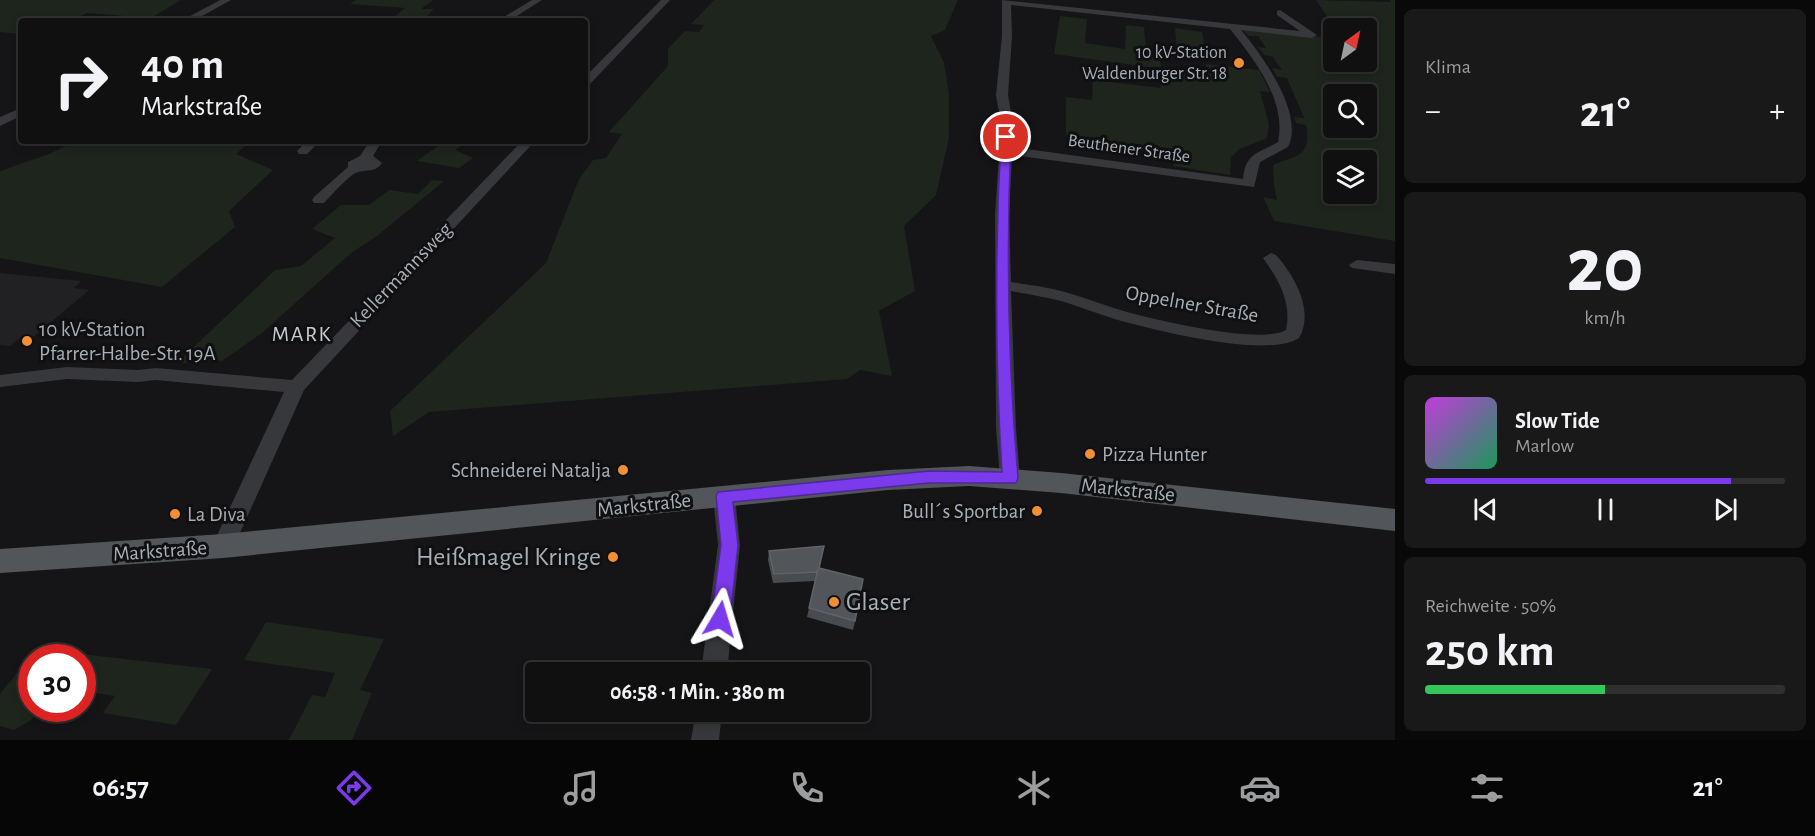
<!DOCTYPE html>
<html lang="de">
<meta charset="utf-8">
<style>
:root{--surface:#101011;--page:#19191a;--text:#f1f3f6;--muted:#9c9d9f;--line:#303031;--accent:#7c3aed}
body{margin:0;font-family:"Alegreya Sans",sans-serif;background:var(--page);color:var(--text);height:100vh;display:flex;flex-direction:column;font-size:22px;white-space:nowrap}
*{box-sizing:border-box;margin:0}
p{font-size:20px;color:var(--muted)}
.icon{flex:none;width:33px;height:33px;fill:none;stroke:currentColor;stroke-width:2;stroke-linecap:round;stroke-linejoin:round}
.map{position:relative;flex:1;overflow:hidden}
.panel{display:flex;flex-direction:column;gap:9px;padding:9px;background:#090909;width:420px}
.panel>*{flex:none}
.top-card{position:absolute;left:18px;top:18px;width:570px;height:126px;border-radius:6px;box-shadow:0 3px 9px #0003,0 0 0 2px var(--line);background:#101011;color:var(--text);overflow:hidden}
.needle{width:39px;rotate:33deg}
.fabs{position:absolute;left:1323px;top:18px;display:grid;gap:12px}
.fabs a{display:grid;place-items:center;width:54px;height:54px;border-radius:6px;background:var(--surface);box-shadow:0 3px 9px #0003,0 0 0 2px var(--line);font-size:30px}
.speed{position:absolute;left:18px;top:644px;display:flex;gap:12px;font-size:30px;font-weight:700;text-align:center}
.speed>*{display:grid;place-content:center;width:78px;height:78px;border-radius:50%;background:var(--surface);box-shadow:0 3px 9px #0003,0 0 0 2px var(--line);line-height:1}
.speed .limit{border:9px solid #d22;background:#fff;color:#111}
.pin{position:absolute;display:grid;place-items:center;width:51px;height:51px;color:#fff;margin:-26px;border:3px solid #fff;border-radius:50%;box-shadow:0 2px 6px #0007}
.me{position:absolute;width:66px;margin:-33px;rotate:7deg;stroke-linejoin:round;filter:drop-shadow(0 0 4px #0008)}
.turn{display:flex;align-items:center;gap:21px;height:126px;padding:0 24px;font-size:27px}
.turn .icon{width:78px;height:78px;stroke-width:2.5}
.turn b{display:block;font-size:42px;line-height:51px}
.big{font-size:45px;font-weight:600;line-height:1.1}
.panel .tile{flex:1;display:flex;flex-direction:column;justify-content:center;gap:9px;min-width:0;padding:0 21px;border-radius:9px;background:var(--page)}
.panel .dial{align-items:center;gap:0}
.dial b{font-size:78px;line-height:1}
.song{display:flex;align-items:center;gap:18px}
.cover{width:72px;height:72px;border-radius:9px;background:linear-gradient(135deg,hsl(290 70% 55%),hsl(150 70% 35%))}
.played{height:6px;border-radius:3px;background:linear-gradient(90deg,var(--accent) 85%,var(--line) 85%)}
.keys{display:flex;justify-content:space-around;direction:ltr}
.heat{display:flex;justify-content:space-between;align-items:center;font-size:33px;direction:ltr}
.charge{height:9px;border-radius:4px;background:linear-gradient(90deg,#34c759 50%,var(--line) 0)}
.trip{position:absolute;left:525px;top:662px;width:345px;height:60px;border-radius:6px;background:var(--surface);box-shadow:0 3px 9px #0003,0 0 0 2px var(--line);font-weight:600;line-height:60px;text-align:center}
.tabs{display:flex;height:96px;justify-content:space-around;align-items:center;background:#060607;color:var(--muted)}
.tabs .icon{width:42px;height:42px}
.tabs .active{color:var(--accent)}
.tabs b{font-size:27px;color:var(--text)}
main{display:flex;flex:1;min-height:0}
.map>svg:first-child{display:block}
.built{fill:#212124}
.green{fill:#1d251d;fill-rule:evenodd}
.lines{fill:none;stroke-linecap:round;stroke-linejoin:round}
.minor{fill:#36383c;fill-rule:evenodd}
.major{fill:#52565b;fill-rule:evenodd}
.wall{fill:#484b4f}
.building{fill:#52555a;stroke:#606369;stroke-width:1.5}
.route{fill:#7c3aed;stroke:#51269a;stroke-width:1.5}
.poi-dot{fill:#f08f34;stroke:#101012;stroke-width:2}
.labels{text-anchor:middle;dominant-baseline:central;stroke-width:6;stroke-linejoin:round;paint-order:stroke}
.far-poi-label{font-size:18px;fill:#a7afb7;stroke:#101012;text-anchor:end}
.far-street-label{font-size:18px;fill:#a7afb7;stroke:#101012}
.street-label{font-size:21px;fill:#a7afb7;stroke:#101012}
.poi-label{font-size:21px;fill:#a7afb7;stroke:#101012;text-anchor:start}
.neighbourhood-label{font-size:22px;letter-spacing:1.5px;fill:#c8cdd3;stroke:#101012}
.near-poi-label{font-size:26px;fill:#a7afb7;stroke:#101012;text-anchor:end}
</style>
<main>
<div class="map">
<svg width="1395" height="740" viewBox="0 0 1395 740">
<rect width="100%" height="100%" fill="#151517"/>
<path class="built" d="M0 273 81 281 74 288 89 290 32 338 21 337 10 346 0 345Z"/>
<g class="green">
<path d="M0 0H181L151 18 87 13 70 21H21V34L0 32Z"/>
<path d="M356 0H433L421 9H434L422 21H389L405 8 350 4Z"/>
<path d="M714 0H958L945 30 931 36 944 63 949 93V138L936 195 904 226 915 291 879 311 892 376 860 370 847 379 429 412 393 436 390 411 546 263 579 179 593 160 606 158 622 134 609 132 668 66V49L685 31 699 32 704 25 691 24Z"/>
<path d="M1316 0 1391 2 1390 0H1395V241L1274 221 1263 197 1277 200 1274 186 1273 165C1299 154 1311 157 1306 125L1296 123 1294 117 1304 118 1287 78 1277 77 1272 68 1282 70 1273 57 1264 55 1258 47 1266 48 1258 36H1248L1242 29 1333 38 1334 62H1366V28C1332 28 1335 28 1316 0ZM1334 94H1366V128H1334ZM1334 160H1366V194H1334Z"/>
<path d="M1060 16 1087 19 1085 43 1125 49 1126 25 1144 27 1146 48 1177 52 1175 28 1202 32 1205 49 1197 48 1198 56 1160 52 1161 68 1205 74 1206 64 1259 70 1270 92 1260 91 1269 125 1267 138 1240 149 1231 157 1230 175 1173 166 1178 152 1066 135V97L1092 100 1093 80 1161 88 1156 68 1054 54Z"/>
<path d="M76 141H251L236 154 273 170 229 211 235 227 162 287 0 258V171L49 154Z"/>
<path d="M419 141H467L455 150 473 158 459 168 417 161 438 146Z"/>
<path d="M432 180 444 181 377 236 351 253 262 333 222 361C204 358 195 364 177 363L275 270 301 266 335 238 312 229 341 205H369L389 190 418 194Z"/>
<path d="M266 622 384 639 360 690 372 693 352 740H289L312 695 325 697 335 673 244 660Z"/>
<path d="M37 649 212 669 176 725 103 713 115 696 83 691 82 657H32V708H41L31 720 14 730 0 726V694Z"/>
</g>
<g class="lines">
<g class="minor">
<path d="M220 0H231L193 21H181Z"/>
<path d="M532 0H542L509 21H497Z"/>
<path d="M661 0H670L589 85 585 86V77Z"/>
<path d="M1002 0 1300 31 1277 15V11L1280 10 1317 35 1312 38 1241 30C1262 55 1305 114 1288 147L1260 162 1254 187 1012 155 1009 215 1011 282C1029 285 1047 287 1065 292 1086 298 1106 306 1127 312 1157 320 1261 345 1286 330 1292 303 1279 280 1263 258L1271 253 1276 255C1294 275 1315 311 1299 338 1267 359 1155 330 1118 320 1097 314 1077 305 1057 300 1042 296 1026 294 1011 291L1016 428 1020 478 1017 484 1010 486 1003 484 1000 478 996 428 995 215 1001 124 996 95 1002 36ZM1011 5 1230 29C1254 59 1287 101 1278 142 1258 154 1246 152 1243 179L1012 147 1013 124 1008 95 1012 36Z"/>
<path d="M314 16 326 21H300L302 19Z"/>
<path d="M21 108V116L0 126V117Z"/>
<path d="M307 141H320L307 154H299L297 151Z"/>
<path d="M370 141H382L373 156 382 163C374 174 367 168 356 173 348 176 331 196 324 203H314L312 200 314 197 348 167V162L360 156Z"/>
<path d="M522 141H535L304 390 231 553 223 555 215 553 212 546 284 392 156 380 138 382 67 379 0 387V375L67 367 138 370 156 368 292 380Z"/>
<path d="M1357 260 1395 264V274L1352 268 1349 265Z"/>
<path d="M724 489 731 491 735 497 740 545 727 672H701L718 545 713 497 717 491Z"/>
<path d="M696 711H722L719 740H691Z"/>
</g>
<path class="major" d="M969 466 1061 473 1395 509V531L1061 493 969 486 888 490 223 558 0 573V549L223 534 888 470Z"/>
</g>
<path class="wall" d="M769 551 819 568 855 621 853 630 807 617 815 581 773 583 768 560Z"/>
<path class="building" d="M824 546 819 568 863 579 855 621 809 608 818 569 817 572 774 574 769 551Z"/>
<path class="route" d="M1006 134 1011 137C1006 251 1008 365 1018 478L1016 483H929L733 502 738 545 730 619 727 625 720 627 714 625 711 619 721 545 716 496 718 492 929 471 1002 472C995 361 995 248 1001 137Z"/>
<g class="poi-dot">
<circle cx="1239" cy="63" r="6"/>
<circle cx="27" cy="341" r="6"/>
<circle cx="1090" cy="454" r="6"/>
<circle cx="623" cy="470" r="6"/>
<circle cx="1037" cy="511" r="6"/>
<circle cx="175" cy="514" r="6"/>
<circle cx="613" cy="557" r="6"/>
<circle cx="834" cy="602" r="6"/>
</g>
<g class="labels">
<g class="far-poi-label">
<text x="1227" y="53">10 kV-Station<tspan x="1227" dy="21">Waldenburger Str. 18</tspan></text>
</g>
<g class="far-street-label">
<text transform="translate(1129 149) rotate(8)">Beuthener Straße</text>
</g>
<g class="street-label">
<text transform="translate(401 275) rotate(-46)">Kellermannsweg</text>
<text transform="translate(1192 304) rotate(10)">Oppelner Straße</text>
<text transform="translate(1128 490) rotate(6)">Markstraße</text>
<text transform="translate(644 505) rotate(-6)">Markstraße</text>
<text transform="translate(160 551) rotate(-4)">Markstraße</text>
</g>
<g class="poi-label">
<text x="39" y="329">10 kV-Station<tspan x="39" dy="24">Pfarrer-Halbe-Str. 19A</tspan></text>
<text x="1102" y="454">Pizza Hunter</text>
<text x="611" y="470" text-anchor="end">Schneiderei Natalja</text>
<text x="1025" y="511" text-anchor="end">Bull´s Sportbar</text>
<text x="187" y="514">La Diva</text>
</g>
<g class="neighbourhood-label">
<text x="302" y="334">MARK</text>
</g>
<g class="near-poi-label">
<text x="601" y="557">Heißmagel Kringe</text>
<text x="846" y="602" text-anchor="start">Glaser</text>
</g>
</g>
</svg>
<div class="fabs">
<a><svg class="needle" viewBox="-14 -14 28 28"><path d="M0-13l5 13h-10z" fill="#e53935"/><path d="M0 13l5-13h-10z" fill="#9c9d9f"/></svg></a>
<a><svg class="icon" aria-label="search" viewBox="0 0 24 24"><circle cx="10" cy="10" r="6"/><path d="M15 15l6 6"/></svg></a>
<a><svg class="icon" aria-label="layers" viewBox="0 0 24 24"><path d="M12 4l9 5-9 5-9-5zM3 14l9 5 9-5"/></svg></a>
</div>
<div class="speed"><div class="limit">30</div></div>
<div class="pin" style="left:1006px;top:137px;background:#d93025"><svg class="icon" aria-label="arrive" viewBox="0 0 24 24"><path d="M6 21V4h12l-3 4 3 4H6"/></svg></div>
<svg class="me" style="left:720px;top:619px" viewBox="-20 -20 40 40"><path d="M0-17L14 15 0 8-14 15z" fill="#7c3aed" stroke="#fff" stroke-width="4"/></svg>
<div class="trip">06:58 · 1 Min. · 380 m</div>
<div class="top-card">
<div class="turn"><svg class="icon" aria-label="right" viewBox="0 0 24 24"><path d="M7 20v-9h11M14 6l5 5-5 5"/></svg><div><b>40 m</b>Markstraße</div></div>
</div>
</div>
<section class="panel">
<div class="tile"><p>Klima</p>
<div class="heat"><a>−</a><b class="big">21°</b><a>+</a></div>
</div>
<div class="tile dial"><b>20</b><p>km/h</p></div>
<div class="tile">
<div class="song"><i class="cover"></i><div><b>Slow Tide</b><p>Marlow</p></div></div>
<div class="played"></div>
<div class="keys"><svg class="icon" aria-label="previous" viewBox="0 0 24 24"><path d="M18 5L8 12l10 7zM5 5v14"/></svg><svg class="icon" aria-label="pause" viewBox="0 0 24 24"><path d="M8 5v14M16 5v14"/></svg><svg class="icon" aria-label="next" viewBox="0 0 24 24"><path d="M6 5l10 7-10 7zM19 5v14"/></svg></div>
</div>
<div class="tile"><p>Reichweite · 50%</p><b class="big">250 km</b><div class="charge"></div></div>
</section>
</main>
<nav class="tabs">
<b>06:57</b>
<svg class="icon active" aria-label="directions" viewBox="0 0 24 24"><path d="M12 3l9 9-9 9-9-9zM9 14v-3h6M13 9l2 2-2 2"/></svg>
<svg class="icon" aria-label="music" viewBox="0 0 24 24"><path d="M9 18V5l10-2v13"/><circle cx="6" cy="18" r="3"/><circle cx="16" cy="16" r="3"/></svg>
<svg class="icon" aria-label="phone" viewBox="0 0 24 24"><path d="M5 4h4l2 5-3 2q2 4 5 5l2-3 5 2v4C11 20 4 13 5 4z"/></svg>
<svg class="icon" aria-label="climate" viewBox="0 0 24 24"><path d="M12 3v18M4 7l16 10M4 17L20 7"/></svg>
<svg class="icon" aria-label="car" viewBox="0 0 24 24"><path d="M5 17H2v-5l4-1 3-4h7l3 4 3 1v5h-3M9 17h6M6 11h13"/><circle cx="7" cy="17" r="2"/><circle cx="17" cy="17" r="2"/></svg>
<svg class="icon" aria-label="filters" viewBox="0 0 24 24"><path d="M4 7h16M4 17h16"/><circle cx="9" cy="7" r="2"/><circle cx="15" cy="17" r="2"/></svg>
<b>21°</b>
</nav>
